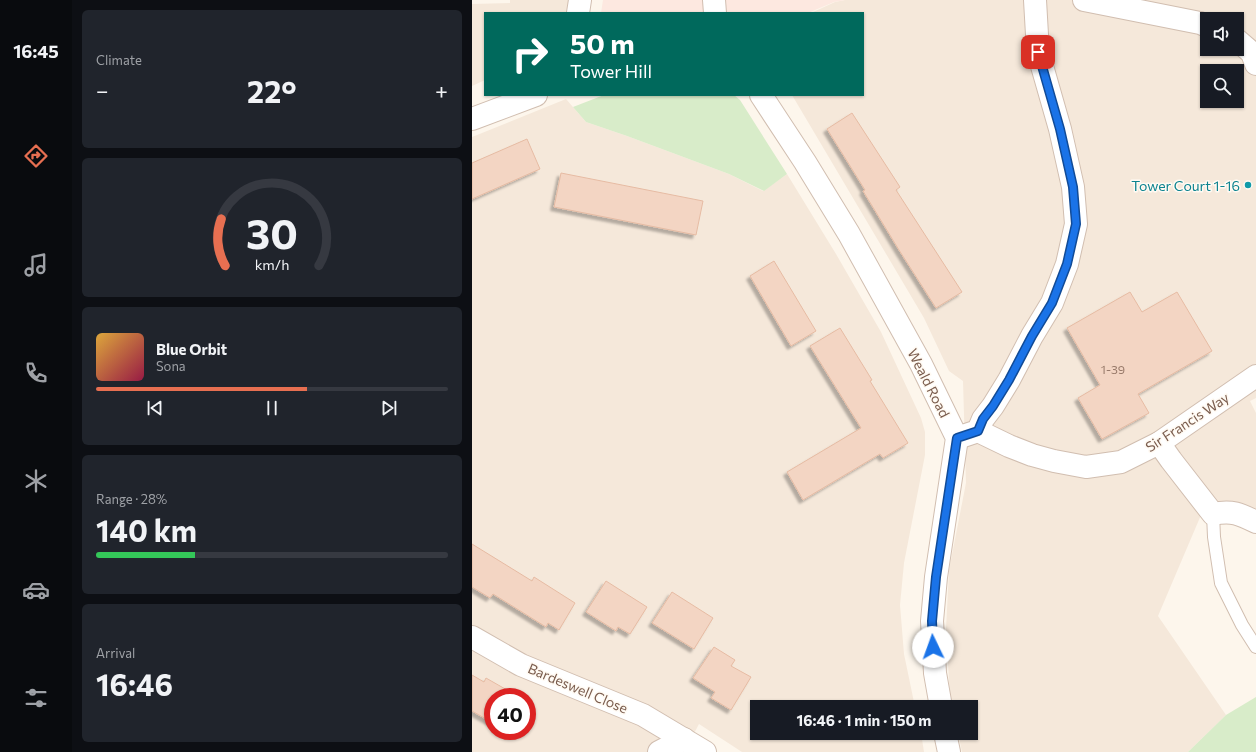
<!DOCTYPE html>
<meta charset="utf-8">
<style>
:root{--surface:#171b24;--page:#20242c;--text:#f1f3f6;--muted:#9ea1a6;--line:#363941;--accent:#e76f51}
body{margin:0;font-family:Commissioner,sans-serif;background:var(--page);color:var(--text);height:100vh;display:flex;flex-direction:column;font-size:15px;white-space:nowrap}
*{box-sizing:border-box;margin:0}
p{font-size:13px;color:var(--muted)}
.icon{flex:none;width:22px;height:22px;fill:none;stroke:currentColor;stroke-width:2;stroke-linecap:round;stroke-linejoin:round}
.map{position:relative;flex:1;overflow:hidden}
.panel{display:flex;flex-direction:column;gap:10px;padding:10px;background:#0d0f14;width:400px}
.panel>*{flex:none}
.guide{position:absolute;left:12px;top:12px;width:380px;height:84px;border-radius:0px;box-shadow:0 1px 3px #0004;background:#00695c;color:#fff;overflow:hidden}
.buttons{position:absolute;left:728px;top:12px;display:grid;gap:8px}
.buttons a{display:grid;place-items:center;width:44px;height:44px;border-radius:0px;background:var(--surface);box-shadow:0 1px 3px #0004;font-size:20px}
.speed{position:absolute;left:12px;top:688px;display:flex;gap:8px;font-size:20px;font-weight:700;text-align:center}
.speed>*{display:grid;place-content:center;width:52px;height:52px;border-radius:50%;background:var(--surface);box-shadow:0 1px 3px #0004;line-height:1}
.speed .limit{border:6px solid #d22;background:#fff;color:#111}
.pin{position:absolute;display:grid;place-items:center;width:34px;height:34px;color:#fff;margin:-17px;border-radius:8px;box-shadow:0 2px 6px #0006}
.me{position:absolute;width:44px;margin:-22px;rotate:357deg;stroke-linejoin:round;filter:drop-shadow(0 0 3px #0008)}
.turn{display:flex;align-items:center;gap:14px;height:84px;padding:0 20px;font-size:18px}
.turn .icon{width:52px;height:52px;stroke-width:2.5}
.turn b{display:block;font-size:28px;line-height:34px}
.big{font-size:30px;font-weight:700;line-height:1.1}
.panel .tile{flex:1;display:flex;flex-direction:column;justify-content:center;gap:6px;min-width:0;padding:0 14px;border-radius:6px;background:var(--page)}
.panel .dial{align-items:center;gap:0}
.dial svg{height:104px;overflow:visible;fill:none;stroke:var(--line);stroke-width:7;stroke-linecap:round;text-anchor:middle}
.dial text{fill:var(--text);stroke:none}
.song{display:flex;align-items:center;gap:12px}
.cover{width:48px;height:48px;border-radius:6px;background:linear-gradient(135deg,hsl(40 70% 55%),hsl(340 70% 35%))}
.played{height:4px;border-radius:2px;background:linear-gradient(90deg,var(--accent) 60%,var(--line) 60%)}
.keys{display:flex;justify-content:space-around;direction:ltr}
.heat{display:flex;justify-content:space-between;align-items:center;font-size:22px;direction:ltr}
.charge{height:6px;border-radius:3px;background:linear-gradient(90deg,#34c759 28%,var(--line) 0)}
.trip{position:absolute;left:278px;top:700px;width:228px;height:40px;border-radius:0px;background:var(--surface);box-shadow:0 1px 3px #0004;font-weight:700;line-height:40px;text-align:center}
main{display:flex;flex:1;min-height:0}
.tabs{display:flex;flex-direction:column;width:72px;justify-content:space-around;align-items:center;background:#090b0e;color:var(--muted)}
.tabs .icon{width:28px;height:28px}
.tabs .selected{color:var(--accent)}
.tabs b{font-size:18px;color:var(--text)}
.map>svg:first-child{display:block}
.residential{fill:#f5e8da;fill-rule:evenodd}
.commercial{fill:#fde8e0}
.green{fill:#d8ecc9}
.building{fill:#f3d5c3;stroke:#e6bba3;filter:url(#shadow)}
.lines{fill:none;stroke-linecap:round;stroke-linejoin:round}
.service-casing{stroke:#d1beb0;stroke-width:14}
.minor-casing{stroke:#d1beb0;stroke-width:24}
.tertiary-casing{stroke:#d1beb0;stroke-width:24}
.service{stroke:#fff;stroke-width:12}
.minor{stroke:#fff;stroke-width:22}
.tertiary{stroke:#fff;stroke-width:22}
.route-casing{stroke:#114b97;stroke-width:10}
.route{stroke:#1a73e8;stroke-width:7}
.culture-dot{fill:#0f9aa8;stroke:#fffaf3;stroke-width:1.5}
.labels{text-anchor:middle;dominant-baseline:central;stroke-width:3;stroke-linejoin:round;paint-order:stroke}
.number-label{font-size:12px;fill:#987a6a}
.culture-label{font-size:14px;fill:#0d838f;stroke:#fffaf3;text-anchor:end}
.street-label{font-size:14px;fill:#7a5c4d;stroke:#fffaf3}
</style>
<main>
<nav class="tabs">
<b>16:45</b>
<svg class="icon selected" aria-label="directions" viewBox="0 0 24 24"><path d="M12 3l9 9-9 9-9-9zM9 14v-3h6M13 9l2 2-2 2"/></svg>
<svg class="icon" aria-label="music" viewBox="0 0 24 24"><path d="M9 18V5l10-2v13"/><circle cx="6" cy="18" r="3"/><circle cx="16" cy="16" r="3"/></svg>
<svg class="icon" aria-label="phone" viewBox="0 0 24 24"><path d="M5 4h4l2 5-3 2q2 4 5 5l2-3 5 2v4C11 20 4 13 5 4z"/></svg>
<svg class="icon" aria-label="climate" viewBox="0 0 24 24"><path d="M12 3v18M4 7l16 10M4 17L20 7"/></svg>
<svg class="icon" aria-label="car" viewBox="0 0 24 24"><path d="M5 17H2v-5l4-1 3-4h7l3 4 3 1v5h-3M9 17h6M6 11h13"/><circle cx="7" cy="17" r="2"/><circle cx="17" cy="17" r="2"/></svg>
<svg class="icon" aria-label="filters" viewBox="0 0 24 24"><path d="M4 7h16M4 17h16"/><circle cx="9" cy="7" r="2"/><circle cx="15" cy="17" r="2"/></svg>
</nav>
<section class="panel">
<div class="tile"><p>Climate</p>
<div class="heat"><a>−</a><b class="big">22°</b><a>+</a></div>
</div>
<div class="tile dial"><svg viewBox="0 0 100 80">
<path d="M14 69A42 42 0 1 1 86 69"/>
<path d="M14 69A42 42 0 0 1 11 33" stroke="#e76f51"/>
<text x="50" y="56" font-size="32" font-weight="700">30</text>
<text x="50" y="72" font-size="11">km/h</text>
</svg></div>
<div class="tile">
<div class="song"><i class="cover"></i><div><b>Blue Orbit</b><p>Sona</p></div></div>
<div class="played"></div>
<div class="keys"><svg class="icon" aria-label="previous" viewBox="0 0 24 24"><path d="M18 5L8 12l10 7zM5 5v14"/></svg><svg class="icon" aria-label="pause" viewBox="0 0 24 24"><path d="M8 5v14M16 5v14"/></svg><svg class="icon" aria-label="next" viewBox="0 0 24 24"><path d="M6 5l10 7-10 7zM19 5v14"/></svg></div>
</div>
<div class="tile"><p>Range · 28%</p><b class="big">140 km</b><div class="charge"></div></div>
<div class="tile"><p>Arrival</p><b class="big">16:46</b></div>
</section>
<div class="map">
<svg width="784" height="752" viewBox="0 0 784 752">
<defs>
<filter id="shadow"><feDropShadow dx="-3.5" dy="3.5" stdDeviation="1" flood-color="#0004"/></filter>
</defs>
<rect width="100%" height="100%" fill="#fdf6ec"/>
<g class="residential">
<path d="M38 0H99L96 13H13V80L0 86V4L38 3Z"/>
<path d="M373 0H784V398L778 401 784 413V530L729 515 686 616 754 715 716 752H490L486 733H499V707H480L478 698 474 629 477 570 494 483 491 381 477 371 452 318 320 95H391V13H339L363 2ZM735 19H765V49H735ZM735 71H765V101H735Z"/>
<path d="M94 99 114 122 155 136 257 174 291 191 315 174 364 254 409 332 449 418 453 432V455L432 563 428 605 432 654 443 707H285V733H449L452 752H270L227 724 212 752H0V137ZM21 697H55V731H21Z"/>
</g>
<path class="commercial" d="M131 0H373L362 2 336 13H129Z"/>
<g class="green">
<path d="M132 95H262L268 100 315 174 292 191 257 174 155 136 114 122 101 107Z"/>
<path d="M784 697V752H716L754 715Z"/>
</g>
<g class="building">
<path d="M380 113 428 187 424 190 490 292 464 308 427 250 391 191 393 190 355 129Z"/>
<path d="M55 139 68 169 0 199V163Z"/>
<path d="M89 173 231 201 224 235 82 207Z"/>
<path d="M302 261 344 331 319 346 278 276Z"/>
<path d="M658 292 670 312 705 292 740 351 666 394 677 413 630 439 606 398 628 385 595 328Z"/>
<path d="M368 328 400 380 398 381 436 443 411 458 408 454 331 500 315 472 389 428 338 346Z"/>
<path d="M0 544 60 581 62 577 103 603 87 630 76 623 74 627 21 594 18 598 0 587Z"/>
<path d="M134 581 175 607 158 634 146 627 144 631 114 612Z"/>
<path d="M200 592 241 618 222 649 180 623Z"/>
<path d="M242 647 263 660 259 666 279 677 259 710 239 698 243 692 221 678Z"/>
<path d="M0 675 12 682 14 678 35 690 33 695 37 697H21V723L0 711Z"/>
</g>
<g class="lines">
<defs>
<path id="service" d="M741 514 742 537 749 583 770 625 784 647"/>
<g id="minor">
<path d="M612 0 728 23 735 26"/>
<path d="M106 13 108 0"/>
<path d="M765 40 780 53 784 64"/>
<path d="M506 431 537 446 560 455 582 461 614 467 649 462 687 443 784 376"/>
<path d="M485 438 506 431 511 419 521 406 537 380 560 336 580 303 595 264 604 224 601 187 588 129 566 52 563 0"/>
<path d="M687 443 699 460 741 514C760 510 768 514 784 522"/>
<path d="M0 637 49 665 171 715 233 752"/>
<path d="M187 752 212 739"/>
</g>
<g id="tertiary">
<path d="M242 0 243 13"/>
<path d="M289 95 333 162 377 234 449 364 485 438 464 577 460 621 463 673 469 707"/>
<path d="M0 119 64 95"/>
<path d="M473 733 477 752"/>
</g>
</defs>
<use href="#service" class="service-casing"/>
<use href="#minor" class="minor-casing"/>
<use href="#tertiary" class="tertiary-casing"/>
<use href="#service" class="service"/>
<use href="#minor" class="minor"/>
<use href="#tertiary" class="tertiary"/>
</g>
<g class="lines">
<defs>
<path id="route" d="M461 647 460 621 464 577 485 438 506 431 511 419 521 406 537 380 560 336 580 303 595 264 604 224 601 187 588 129 566 52"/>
</defs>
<use href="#route" class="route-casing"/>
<use href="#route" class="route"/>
</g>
<circle class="culture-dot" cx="776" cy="185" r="4"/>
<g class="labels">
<g class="number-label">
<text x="641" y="369">1-39</text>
</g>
<g class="culture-label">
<text x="768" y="185">Tower Court 1-16</text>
</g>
<g class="street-label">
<text transform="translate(457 383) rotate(63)">Weald Road</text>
<text transform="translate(715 422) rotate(-33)">Sir Francis Way</text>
<text transform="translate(106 688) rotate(23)">Bardeswell Close</text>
</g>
</g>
</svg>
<div class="buttons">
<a><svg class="icon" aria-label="sound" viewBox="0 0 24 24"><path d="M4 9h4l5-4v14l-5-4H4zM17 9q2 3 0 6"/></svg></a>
<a><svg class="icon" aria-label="search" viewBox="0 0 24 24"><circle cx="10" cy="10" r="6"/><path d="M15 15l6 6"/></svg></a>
</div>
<div class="speed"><div class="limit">40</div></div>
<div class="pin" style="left:566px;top:52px;background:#d93025"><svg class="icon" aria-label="arrive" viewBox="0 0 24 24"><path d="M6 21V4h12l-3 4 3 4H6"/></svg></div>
<svg class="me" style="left:461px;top:647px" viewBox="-20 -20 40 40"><circle r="19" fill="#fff"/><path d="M0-13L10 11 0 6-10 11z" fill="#1a73e8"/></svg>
<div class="trip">16:46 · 1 min · 150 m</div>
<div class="guide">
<div class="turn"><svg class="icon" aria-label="right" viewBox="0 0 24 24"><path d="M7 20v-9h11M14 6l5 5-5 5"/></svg><div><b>50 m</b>Tower Hill</div></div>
</div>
</div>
</main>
